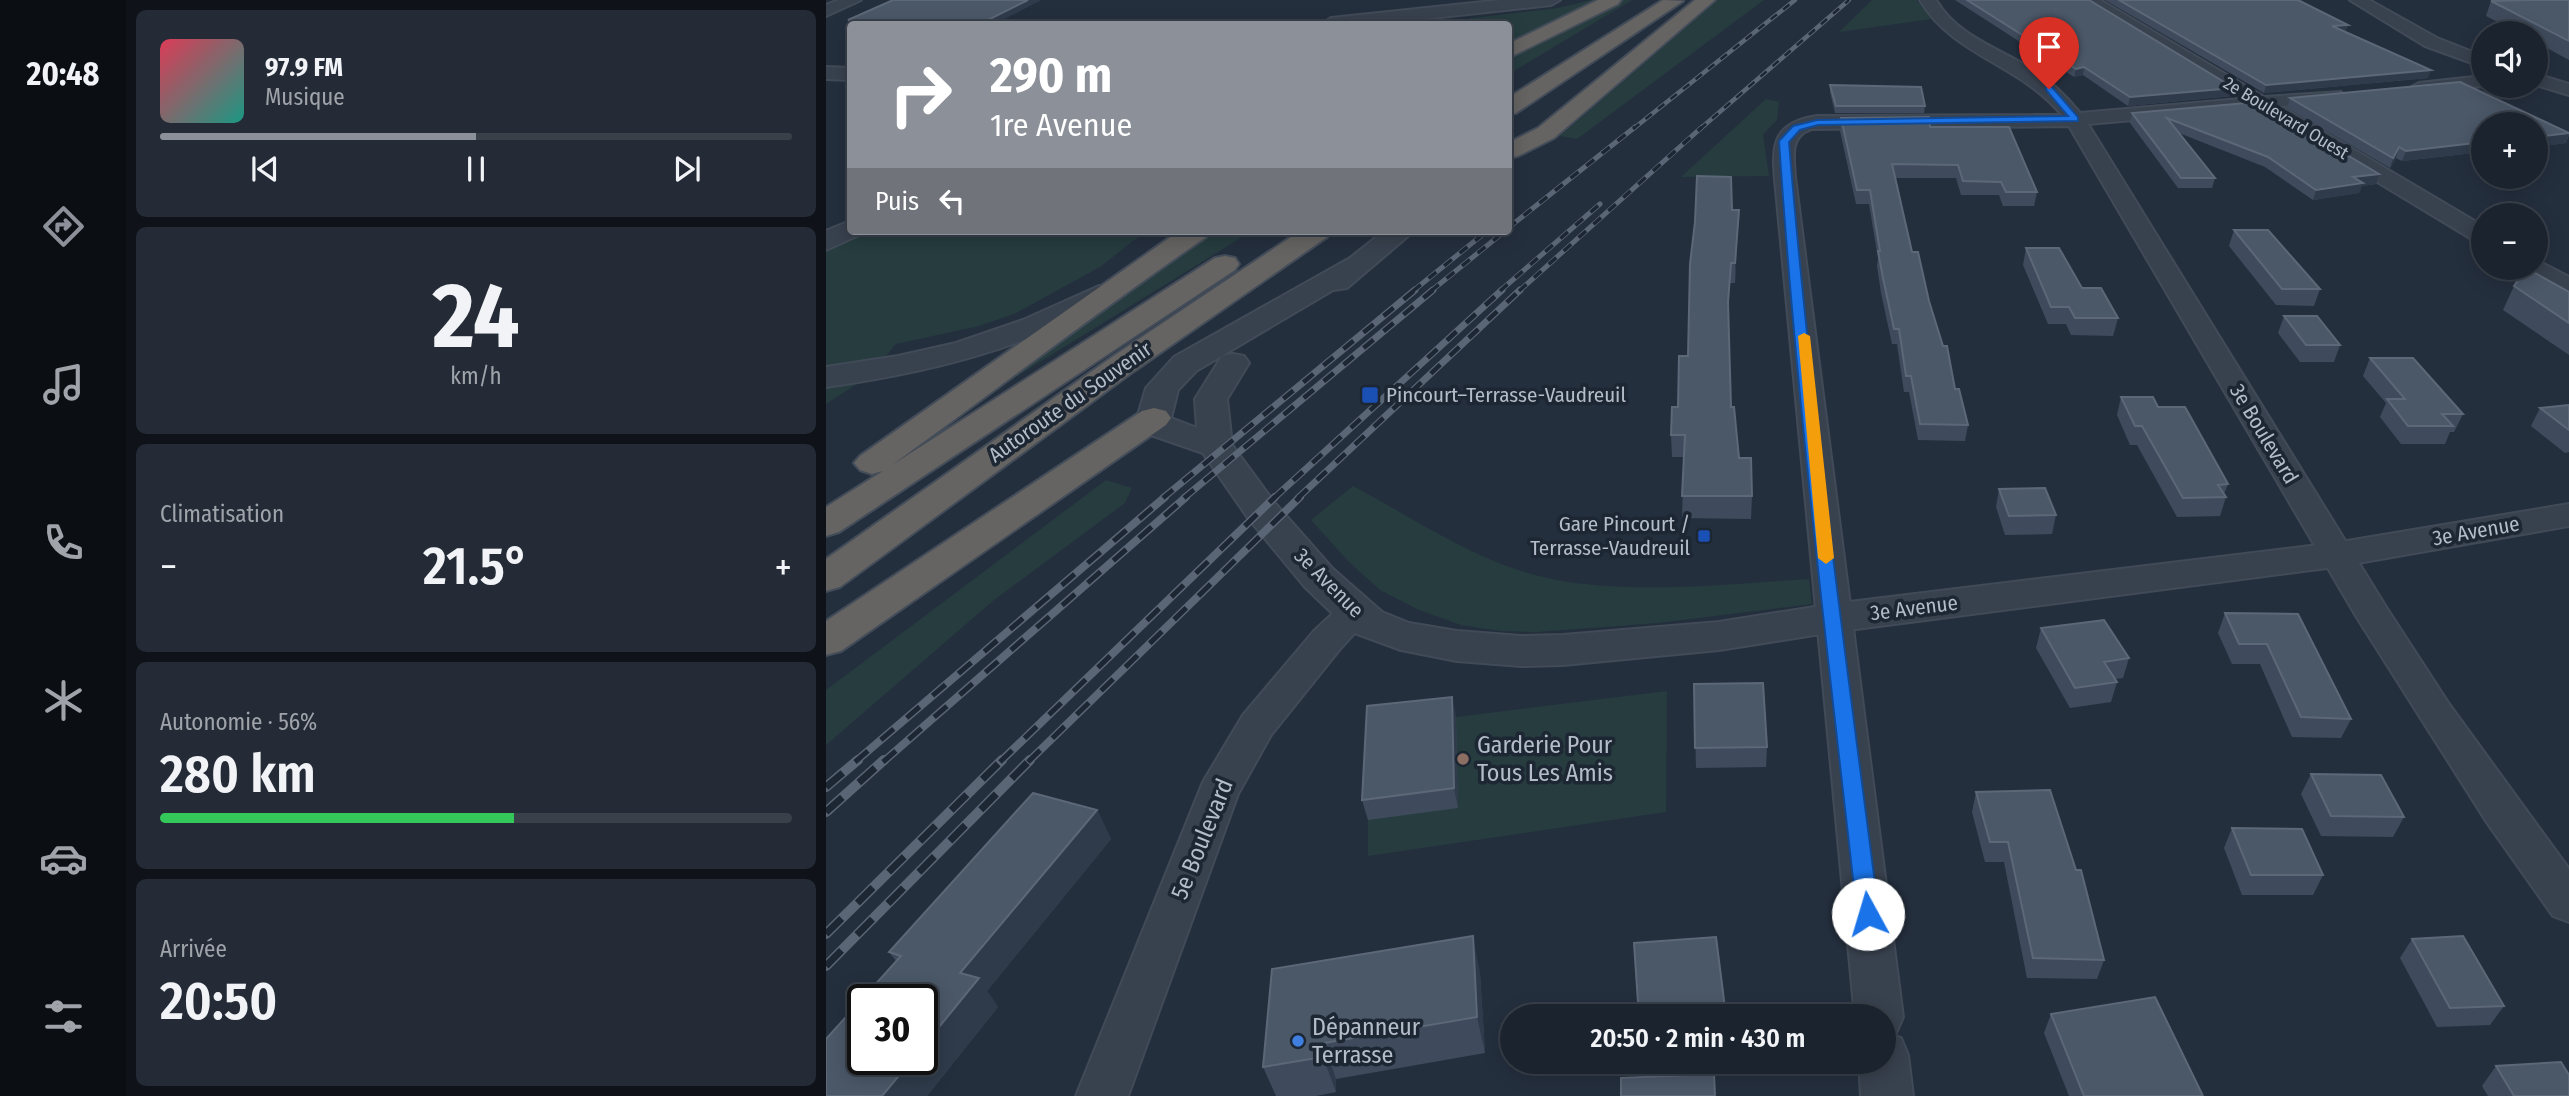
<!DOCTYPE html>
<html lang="fr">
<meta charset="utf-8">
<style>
:root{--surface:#1b232e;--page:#242b36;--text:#f1f3f6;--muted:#a0a4aa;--line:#39404a;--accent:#8c9099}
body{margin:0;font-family:"Fira Sans Condensed",sans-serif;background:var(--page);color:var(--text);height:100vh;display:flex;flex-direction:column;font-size:26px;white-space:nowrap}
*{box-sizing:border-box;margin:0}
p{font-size:23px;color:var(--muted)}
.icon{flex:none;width:38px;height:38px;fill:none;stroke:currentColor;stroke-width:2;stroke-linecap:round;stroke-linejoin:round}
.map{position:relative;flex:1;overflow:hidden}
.drawer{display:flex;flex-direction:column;gap:10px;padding:10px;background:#0f1319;width:700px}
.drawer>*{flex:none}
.hud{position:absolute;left:21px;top:21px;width:665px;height:214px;border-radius:7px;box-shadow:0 4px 18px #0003,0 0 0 2px var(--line);background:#8c9099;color:#fff;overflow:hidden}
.buttons{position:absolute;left:1645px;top:21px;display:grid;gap:14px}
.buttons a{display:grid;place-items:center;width:77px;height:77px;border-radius:50%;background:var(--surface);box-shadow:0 4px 18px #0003,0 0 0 2px var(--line);font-size:35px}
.speed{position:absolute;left:21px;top:984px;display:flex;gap:14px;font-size:35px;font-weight:700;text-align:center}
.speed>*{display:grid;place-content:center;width:91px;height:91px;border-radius:50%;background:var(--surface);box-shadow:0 4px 18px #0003,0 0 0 2px var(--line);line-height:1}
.speed .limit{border:4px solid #111;border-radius:10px;background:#fff;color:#111}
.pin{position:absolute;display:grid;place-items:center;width:60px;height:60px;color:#fff;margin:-72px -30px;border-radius:50% 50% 50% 0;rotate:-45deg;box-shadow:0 0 7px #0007}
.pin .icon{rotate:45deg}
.me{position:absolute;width:77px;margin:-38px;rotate:354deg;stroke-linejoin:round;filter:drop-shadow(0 0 5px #0008)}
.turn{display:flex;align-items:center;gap:24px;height:147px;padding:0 28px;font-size:32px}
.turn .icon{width:91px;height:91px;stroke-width:2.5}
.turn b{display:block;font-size:49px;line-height:60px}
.then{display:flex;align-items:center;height:66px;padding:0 28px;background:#0003;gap:14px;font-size:26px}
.big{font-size:52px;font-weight:600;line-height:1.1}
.drawer .card{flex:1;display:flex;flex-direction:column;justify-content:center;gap:10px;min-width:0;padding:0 24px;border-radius:10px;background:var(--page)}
.drawer .dial{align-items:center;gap:0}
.dial b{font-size:91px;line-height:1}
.song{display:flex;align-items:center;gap:21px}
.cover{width:84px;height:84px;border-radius:10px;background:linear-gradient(135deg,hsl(350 70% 55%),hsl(170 70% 35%))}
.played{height:7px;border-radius:4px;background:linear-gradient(90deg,var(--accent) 50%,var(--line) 50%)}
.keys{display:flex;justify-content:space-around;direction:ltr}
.heat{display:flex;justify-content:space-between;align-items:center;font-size:38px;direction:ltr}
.charge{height:10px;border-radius:5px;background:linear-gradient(90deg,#34c759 56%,var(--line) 0)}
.trip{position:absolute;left:674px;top:1004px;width:396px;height:70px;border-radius:35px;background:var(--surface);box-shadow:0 4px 18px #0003,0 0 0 2px var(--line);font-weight:600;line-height:70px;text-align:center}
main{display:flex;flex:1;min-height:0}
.tabs{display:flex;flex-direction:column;width:126px;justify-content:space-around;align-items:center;background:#0b0e12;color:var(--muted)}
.tabs .icon{width:49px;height:49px}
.tabs .active{color:var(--accent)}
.tabs b{font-size:32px;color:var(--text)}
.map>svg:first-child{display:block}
.green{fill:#263c3f}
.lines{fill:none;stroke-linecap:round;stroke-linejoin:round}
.minor-casing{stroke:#414a57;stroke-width:4}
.tertiary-casing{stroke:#414a57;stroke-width:4}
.trunk-casing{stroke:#434c59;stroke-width:4}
.minor{fill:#38414e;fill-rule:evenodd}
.tertiary{fill:#38414e;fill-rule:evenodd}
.trunk{fill:#656462;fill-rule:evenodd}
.rail-far4-casing{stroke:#5a6575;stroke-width:4.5}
.rail-far3-casing{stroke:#5a6575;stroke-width:5}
.rail-far2-casing{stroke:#5a6575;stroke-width:7}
.rail-far1-casing{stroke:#5a6575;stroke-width:8}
.rail-casing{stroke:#5a6575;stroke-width:10}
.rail-far4{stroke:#1d2633;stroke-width:2.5;stroke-dasharray:8;stroke-linecap:butt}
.rail-far3{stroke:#1d2633;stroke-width:3.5;stroke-dasharray:10;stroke-linecap:butt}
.rail-far2{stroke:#1d2633;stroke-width:4.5;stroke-dasharray:13;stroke-linecap:butt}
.rail-far1{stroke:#1d2633;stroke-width:5;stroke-dasharray:17;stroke-linecap:butt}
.rail{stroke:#1d2633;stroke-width:7;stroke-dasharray:22;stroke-linecap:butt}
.wall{fill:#3f4b5c}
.shaded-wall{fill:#2f3b4b}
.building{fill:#4b5868;stroke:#5c6777;stroke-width:2}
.route{fill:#1a73e8;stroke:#114b97;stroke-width:2}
.slow{fill:#f59e0b}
.transit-dot{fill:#1a4fb4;stroke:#1d2633;stroke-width:2.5}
.education-dot{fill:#8d6e63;stroke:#1d2633;stroke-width:2.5}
.shop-dot{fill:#3f7fe0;stroke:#1d2633;stroke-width:2.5}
.labels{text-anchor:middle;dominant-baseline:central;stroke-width:7;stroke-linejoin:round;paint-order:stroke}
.far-street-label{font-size:18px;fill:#b4bcc9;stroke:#1d2633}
.poi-label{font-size:21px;fill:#b4bcc9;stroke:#1d2633;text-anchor:start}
.street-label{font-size:21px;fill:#b4bcc9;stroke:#1d2633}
.near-poi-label{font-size:24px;fill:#b4bcc9;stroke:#1d2633;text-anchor:start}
.near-street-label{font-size:24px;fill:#b4bcc9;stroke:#1d2633}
</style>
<main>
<nav class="tabs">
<b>20:48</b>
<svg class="icon active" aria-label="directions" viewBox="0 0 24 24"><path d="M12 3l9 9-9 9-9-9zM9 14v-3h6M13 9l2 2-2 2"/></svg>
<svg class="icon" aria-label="music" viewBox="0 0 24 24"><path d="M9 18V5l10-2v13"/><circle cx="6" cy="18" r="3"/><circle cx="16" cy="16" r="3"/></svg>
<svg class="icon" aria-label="phone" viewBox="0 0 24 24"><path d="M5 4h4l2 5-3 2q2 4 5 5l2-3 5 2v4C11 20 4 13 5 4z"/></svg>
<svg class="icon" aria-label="climate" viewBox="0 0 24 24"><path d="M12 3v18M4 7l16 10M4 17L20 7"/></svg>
<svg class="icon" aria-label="car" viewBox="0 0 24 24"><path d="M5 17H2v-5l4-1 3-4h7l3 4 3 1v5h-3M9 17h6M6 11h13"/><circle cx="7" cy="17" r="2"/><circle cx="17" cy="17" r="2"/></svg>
<svg class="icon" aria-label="filters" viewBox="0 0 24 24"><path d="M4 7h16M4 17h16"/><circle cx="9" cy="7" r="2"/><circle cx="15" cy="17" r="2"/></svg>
</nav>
<section class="drawer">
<div class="card">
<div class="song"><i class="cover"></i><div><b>97.9 FM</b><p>Musique</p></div></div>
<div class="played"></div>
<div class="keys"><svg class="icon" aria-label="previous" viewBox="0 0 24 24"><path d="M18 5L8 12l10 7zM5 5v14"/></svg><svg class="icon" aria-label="pause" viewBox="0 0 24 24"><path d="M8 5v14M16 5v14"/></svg><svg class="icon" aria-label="next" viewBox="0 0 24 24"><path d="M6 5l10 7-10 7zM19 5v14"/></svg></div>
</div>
<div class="card dial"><b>24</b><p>km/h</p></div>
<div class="card"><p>Climatisation</p>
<div class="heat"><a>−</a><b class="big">21.5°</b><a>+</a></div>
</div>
<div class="card"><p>Autonomie · 56%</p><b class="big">280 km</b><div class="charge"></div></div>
<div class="card"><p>Arrivée</p><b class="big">20:50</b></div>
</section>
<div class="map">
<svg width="1743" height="1096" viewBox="0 0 1743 1096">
<rect width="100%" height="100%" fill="#242f3e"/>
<g class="green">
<path d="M765 0H772L683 42 682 24H597L732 8Z"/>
<path d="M792 0H806L683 74 682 57Z"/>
<path d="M892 0H938L751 139 734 136Z"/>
<path d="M1046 0H1091L1106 19 1013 32Z"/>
<path d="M940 99 953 102 951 120 937 134 943 176 855 177Z"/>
<path d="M39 231H320L274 267 188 314 153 326 70 344 43 376 0 404V252Z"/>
<path d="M390 231H426L162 394 298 293Z"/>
<path d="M280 480 306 488 299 503 168 600 0 745V690Z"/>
<path d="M527 486C591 520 655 565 726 579 805 595 903 584 983 579L986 604 832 623 711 632 674 631 635 625 593 610 554 590 523 562 485 520Z"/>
<path d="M841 691 840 812 542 856V819L630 717Z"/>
</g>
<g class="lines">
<defs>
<g id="minor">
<path d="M13 0H35L0 16V5Z"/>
<path d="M1094 0H1110C1131 36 1172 48 1206 69 1225 81 1240 96 1254 113L1415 99 1255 0H1274L1438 97 1515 92 1517 96 1515 100 1508 102 1454 106 1657 226V243L1649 241 1431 109 1262 124 1560 607 1623 704 1743 869V922L1727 916 1660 821 1530 616 1243 126 985 129C963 137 968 157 969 177L1077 1017 1070 1033 1065 1035 1075 1038 1082 1055 1087 1096H1035L1033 1062H1057V1017H1029L950 190C946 149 943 123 991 116L1236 115C1194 64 1127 56 1094 0Z"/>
<path d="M1524 0H1543L1611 38 1657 56V67L1599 46Z"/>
<path d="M1710 74 1743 84V95L1710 85Z"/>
<path d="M1657 76V86H1660H1657L1593 93 1584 88 1593 83Z"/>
<path d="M1710 260 1743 277V294L1734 292 1701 272 1698 268H1710Z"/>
<path d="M529 601 542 605 547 613 514 649 445 735 412 794 302 1096H250L377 782 417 715 488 631 516 605Z"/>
</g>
<g id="tertiary">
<path d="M676 0H734L725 5 551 24H496L505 18Z"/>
<path d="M0 67 24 68V80L0 79Z"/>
<path d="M24 221V231H36L33 235 0 250V231Z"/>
<path d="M558 231H588L521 288 507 290 370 371 352 390 345 418 371 428 369 399 396 356 407 354 418 356 423 363 401 399 406 445 448 502 507 569 556 612 583 623 631 631 695 636 737 635 893 622 1007 604 1509 543 1743 504V526L1509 567 1007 632 893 650 737 665 695 666 631 661 575 650 526 632 479 587 422 518 377 453 322 434 311 418 320 388 348 357 524 258Z"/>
<path d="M273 286 283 289 287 295C278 308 257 316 242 322 165 357 84 375 0 387V367L72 356 130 343 197 320Z"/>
</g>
<g id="trunk">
<path d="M772 0H795L792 4 682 58V44Z"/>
<path d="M837 0 857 1 690 113 682 114V98Z"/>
<path d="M869 0H889L728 138 692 156 682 158V143L712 128Z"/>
<path d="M353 231H384L380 237C274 310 171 389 66 465L389 258 399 256 409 258 413 264 409 270 13 532 0 536V507L57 471 46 474 34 470 28 463 34 456Z"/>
<path d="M474 231H505L501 237 308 371 14 587 0 591V559L286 357Z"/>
<path d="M328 408 340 411 345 418 340 425 15 651 0 655V621L316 411Z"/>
</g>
</defs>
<use href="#minor" class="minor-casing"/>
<use href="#tertiary" class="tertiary-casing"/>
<use href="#trunk" class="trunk-casing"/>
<use href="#minor" class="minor"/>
<use href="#tertiary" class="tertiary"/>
<use href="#trunk" class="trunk"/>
<defs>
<g id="rail-far4">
<path d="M807 129 969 0"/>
<path d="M874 129 1023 0"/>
</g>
<g id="rail-far3">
<path d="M682 228 809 127"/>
<path d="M587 291 661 231"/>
<path d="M605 291 679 231"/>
<path d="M674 291 774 204"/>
<path d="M693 291 876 127"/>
</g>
<g id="rail-far2">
<path d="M337 498 589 290"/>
<path d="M358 498 607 290"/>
<path d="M448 498 676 290"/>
<path d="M472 498 694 290"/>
</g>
<g id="rail-far1">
<path d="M29 762 339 497"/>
<path d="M57 762 360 497"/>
<path d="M174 762 449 497"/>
<path d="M202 762 474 497"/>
</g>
<g id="rail">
<path d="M0 787 32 760"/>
<path d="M0 812 58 760"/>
<path d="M0 934 176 760"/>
<path d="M0 966 204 760"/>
</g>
</defs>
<use href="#rail-far4" class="rail-far4-casing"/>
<use href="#rail-far3" class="rail-far3-casing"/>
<use href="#rail-far2" class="rail-far2-casing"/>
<use href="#rail-far1" class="rail-far1-casing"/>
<use href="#rail" class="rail-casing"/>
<use href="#rail-far4" class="rail-far4"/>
<use href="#rail-far3" class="rail-far3"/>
<use href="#rail-far2" class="rail-far2"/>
<use href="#rail-far1" class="rail-far1"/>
<use href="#rail" class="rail"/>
</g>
<g class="wall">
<path d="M215 0 168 24H24V26L22 20Z"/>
<path d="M1129 0H1263L1406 96 1302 106 1257 75 1248 77Z"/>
<path d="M1279 0H1472L1522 25 1519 32 1602 78 1438 93Z"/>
<path d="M1743 0V60L1710 42V33H1693L1660 16 1665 1Z"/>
<path d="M1634 82 1743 132V135L1740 143 1710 147V124H1657V152L1576 161 1570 158 1564 168 1461 108 1464 98Z"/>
<path d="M1004 85 1099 106 1098 113H1009L1004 92Z"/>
<path d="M1432 102 1550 184 1536 186 1533 193 1487 200 1439 167 1353 133 1389 178 1386 188H1352L1304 123 1306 113Z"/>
<path d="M1015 118 1104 127 1211 192 1208 206H1177L1173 195H1135L1130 178H1070L1086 252 1103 301 1129 389 1142 425 1139 441 1092 440 1083 392H1078L1071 344H1066L1055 293 1051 266 1052 258 1043 204H1030L1014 131Z"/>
<path d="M906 210H913L909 283H904L902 313 905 407 913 458 926 496 925 519 856 518 858 457H846L845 435 862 356Z"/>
<path d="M1408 230 1494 289 1488 306 1450 305 1403 246Z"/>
<path d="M1200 248 1256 288 1292 318 1287 336 1245 335 1240 324H1222L1197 265Z"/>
<path d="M1688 286 1743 292V355L1677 310Z"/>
<path d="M1458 316 1514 345 1508 362H1474L1452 333Z"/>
<path d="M1544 358 1637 414 1628 432H1624L1619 444H1575L1554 417 1560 403 1537 376Z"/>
<path d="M1295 397 1332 407 1402 484 1398 494 1400 497 1394 516 1351 517 1311 445H1304L1291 415Z"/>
<path d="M1743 405V452L1739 453 1705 426 1714 408Z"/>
<path d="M1173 489 1230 515 1226 534 1179 535 1170 507Z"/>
<path d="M1399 613 1472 614 1525 719 1515 738 1466 737 1434 664H1406L1392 633Z"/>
<path d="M1215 628 1303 658 1297 678 1289 679 1291 682 1285 702 1244 708 1210 648Z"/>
<path d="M868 684 941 747 940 767 870 768Z"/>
<path d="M630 717 632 808 542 820 536 800Z"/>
<path d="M1485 774 1578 817 1567 837 1495 836 1475 794Z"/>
<path d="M1150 792 1278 960 1271 979 1201 978 1178 862H1159L1146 812Z"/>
<path d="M271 810 285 839 161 991 172 1007 101 1096H0L70 961 63 952Z"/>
<path d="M1406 828 1497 875 1487 895H1416L1398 848Z"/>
<path d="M1586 939 1678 1006 1664 1025 1611 1027 1574 958Z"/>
<path d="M654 973 659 1053 510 1079V1092L490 1096H450L437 1067Z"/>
<path d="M1225 1014 1377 1096H1243L1218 1033Z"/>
<path d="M1670 1066 1743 1096H1662L1656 1086Z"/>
</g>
<g class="shaded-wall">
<path d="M202 0H215L168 24H154Z"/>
<path d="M1522 25 1519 32 1506 26Z"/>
<path d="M1258 67 1257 75 1248 77 1250 69Z"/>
<path d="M1605 70 1602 78 1438 93 1440 85Z"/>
<path d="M1408 88 1406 96 1302 106 1304 97Z"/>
<path d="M1743 133 1740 143 1710 147V137Z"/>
<path d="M1657 142V152L1576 161 1580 151Z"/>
<path d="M1573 147 1570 158 1564 168 1567 158Z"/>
<path d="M1553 174 1550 184 1536 186 1533 193 1487 200 1490 190 1527 177Z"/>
<path d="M913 210 912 229 909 283V263Z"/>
<path d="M626 697 630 717 632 808 628 788Z"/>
<path d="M271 810 285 839 161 991 172 1007 101 1096H56L87 1059H96V1048L134 973Z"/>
<path d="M647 936 654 973 659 1053 651 1017Z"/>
<path d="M498 1043 510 1079V1092L497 1057Z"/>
</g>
<g class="building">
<path d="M67 0H202L154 24H97L22 20Z"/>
<path d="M1141 0H1263L1408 88 1304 97 1258 67 1250 69Z"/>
<path d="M1293 0H1472L1522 25 1506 26 1605 70 1440 85Z"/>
<path d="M1703 0H1743V41L1665 1Z"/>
<path d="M1634 82 1743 133 1710 137V124H1657V142L1580 151 1573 147 1567 158 1464 98Z"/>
<path d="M1004 85 1095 87 1099 106H1010Z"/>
<path d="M1432 102 1553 174 1527 177 1537 183 1490 190 1442 157 1341 118 1389 178H1355L1306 113Z"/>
<path d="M1103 117 1104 127H1183L1211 192H1180L1175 182 1137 181 1132 165 1066 164 1086 252H1092L1103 301 1117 346H1121L1129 389H1133L1142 425 1094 424 1085 376H1080L1073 329H1068L1057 278 1052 251H1054L1044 190H1031L1015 118Z"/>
<path d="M871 176 905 177 906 210H913L909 263H905L902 302 905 407H908L913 458H925L926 496H856L859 435H845L846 407H852L853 356H862L864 264 869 222Z"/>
<path d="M1408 230H1442L1494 289H1456Z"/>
<path d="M1200 248H1233L1256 288H1275L1292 318H1249L1243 307H1225Z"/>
<path d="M1700 268 1743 292V323L1688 286Z"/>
<path d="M1458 316H1491L1514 345H1480Z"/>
<path d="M1544 358H1587L1637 414H1616L1627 426H1582L1561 399H1579Z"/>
<path d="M1295 397H1327L1332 407H1359L1402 484 1392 485 1400 497 1357 498 1316 426H1309Z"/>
<path d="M1743 405V430L1714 408Z"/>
<path d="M1219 488 1230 515 1183 516 1173 489Z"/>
<path d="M1399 613 1472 614 1525 719 1475 717 1441 644H1413Z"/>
<path d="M1278 620 1303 658 1278 662 1291 682 1249 688 1215 628Z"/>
<path d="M937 683 941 747 869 748 868 684Z"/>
<path d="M626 697 628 788 536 800 541 706Z"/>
<path d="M1485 774 1555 775 1578 817 1505 816Z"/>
<path d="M1224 790 1250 870H1255L1278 960 1207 958 1182 842H1164L1150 792Z"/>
<path d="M207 793 271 810 134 973 153 978 96 1048V999H37V1059H87L56 1096H0V1039L75 956 63 952Z"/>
<path d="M1406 828 1476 829 1497 875H1425Z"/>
<path d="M647 936 651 1017 498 1043 497 1057 437 1067 446 969Z"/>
<path d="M1637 936 1678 1006 1624 1008 1586 939Z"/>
<path d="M890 937 900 1016 813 1017 808 943Z"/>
<path d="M1329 997 1377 1096H1258L1225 1014Z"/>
<path d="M1735 1062 1743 1075V1096H1688L1670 1066Z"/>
<path d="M888 1074 889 1096H795V1078Z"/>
</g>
<path class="route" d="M1220 87H1226L1252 117V121L992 125 974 130 963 142C984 400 1020 657 1053 914L1049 920 1042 923 1034 920 1031 914C1002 657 970 399 953 141L967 126 991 120 1242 116 1220 90Z"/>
<path class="slow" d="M978 333 984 336 1008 558 1000 564 992 558 972 336Z"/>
<g class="transit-dot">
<rect x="535" y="386" width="18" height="18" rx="3.5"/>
<rect x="871" y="529" width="14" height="14" rx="3.5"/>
</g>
<circle class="education-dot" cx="637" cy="759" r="7"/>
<circle class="shop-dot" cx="472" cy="1041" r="7"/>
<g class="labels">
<g class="far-street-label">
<text transform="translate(1460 118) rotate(31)">2e Boulevard Ouest</text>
</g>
<g class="poi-label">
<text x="560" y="395">Pincourt–Terrasse-Vaudreuil</text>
<text x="864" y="524" text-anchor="end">Gare Pincourt /<tspan x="864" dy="24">Terrasse-Vaudreuil</tspan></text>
</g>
<g class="street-label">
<text transform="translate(244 402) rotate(-35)">Autoroute du Souvenir</text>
<text transform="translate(1438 434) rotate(59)">3e Boulevard</text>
<text transform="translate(1650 531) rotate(-10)">3e Avenue</text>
<text transform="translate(503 583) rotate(45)">3e Avenue</text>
<text transform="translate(1088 608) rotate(-7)">3e Avenue</text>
</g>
<g class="near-poi-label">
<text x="651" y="745">Garderie Pour<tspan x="651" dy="28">Tous Les Amis</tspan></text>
<text x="486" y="1027">Dépanneur<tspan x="486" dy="28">Terrasse</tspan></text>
</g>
<g class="near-street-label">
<text transform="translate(376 839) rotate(-68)">5e Boulevard</text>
</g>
</g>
</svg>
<div class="buttons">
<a><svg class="icon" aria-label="sound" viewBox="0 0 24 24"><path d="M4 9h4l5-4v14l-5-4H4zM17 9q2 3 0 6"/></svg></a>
<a>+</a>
<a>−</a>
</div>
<div class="speed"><div class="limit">30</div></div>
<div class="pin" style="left:1223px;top:89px;background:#d93025"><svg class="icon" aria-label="arrive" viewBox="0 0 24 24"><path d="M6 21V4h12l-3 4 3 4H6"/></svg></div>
<svg class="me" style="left:1042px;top:914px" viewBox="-20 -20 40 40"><circle r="19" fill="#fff"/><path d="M0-13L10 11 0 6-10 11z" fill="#1a73e8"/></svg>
<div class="trip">20:50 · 2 min · 430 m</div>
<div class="hud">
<div class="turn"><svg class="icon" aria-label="right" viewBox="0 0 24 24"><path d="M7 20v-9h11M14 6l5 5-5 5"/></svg><div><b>290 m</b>1re Avenue</div></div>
<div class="then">Puis<svg class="icon" aria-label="left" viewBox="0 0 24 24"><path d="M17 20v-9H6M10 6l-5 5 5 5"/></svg></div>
</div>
</div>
</main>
